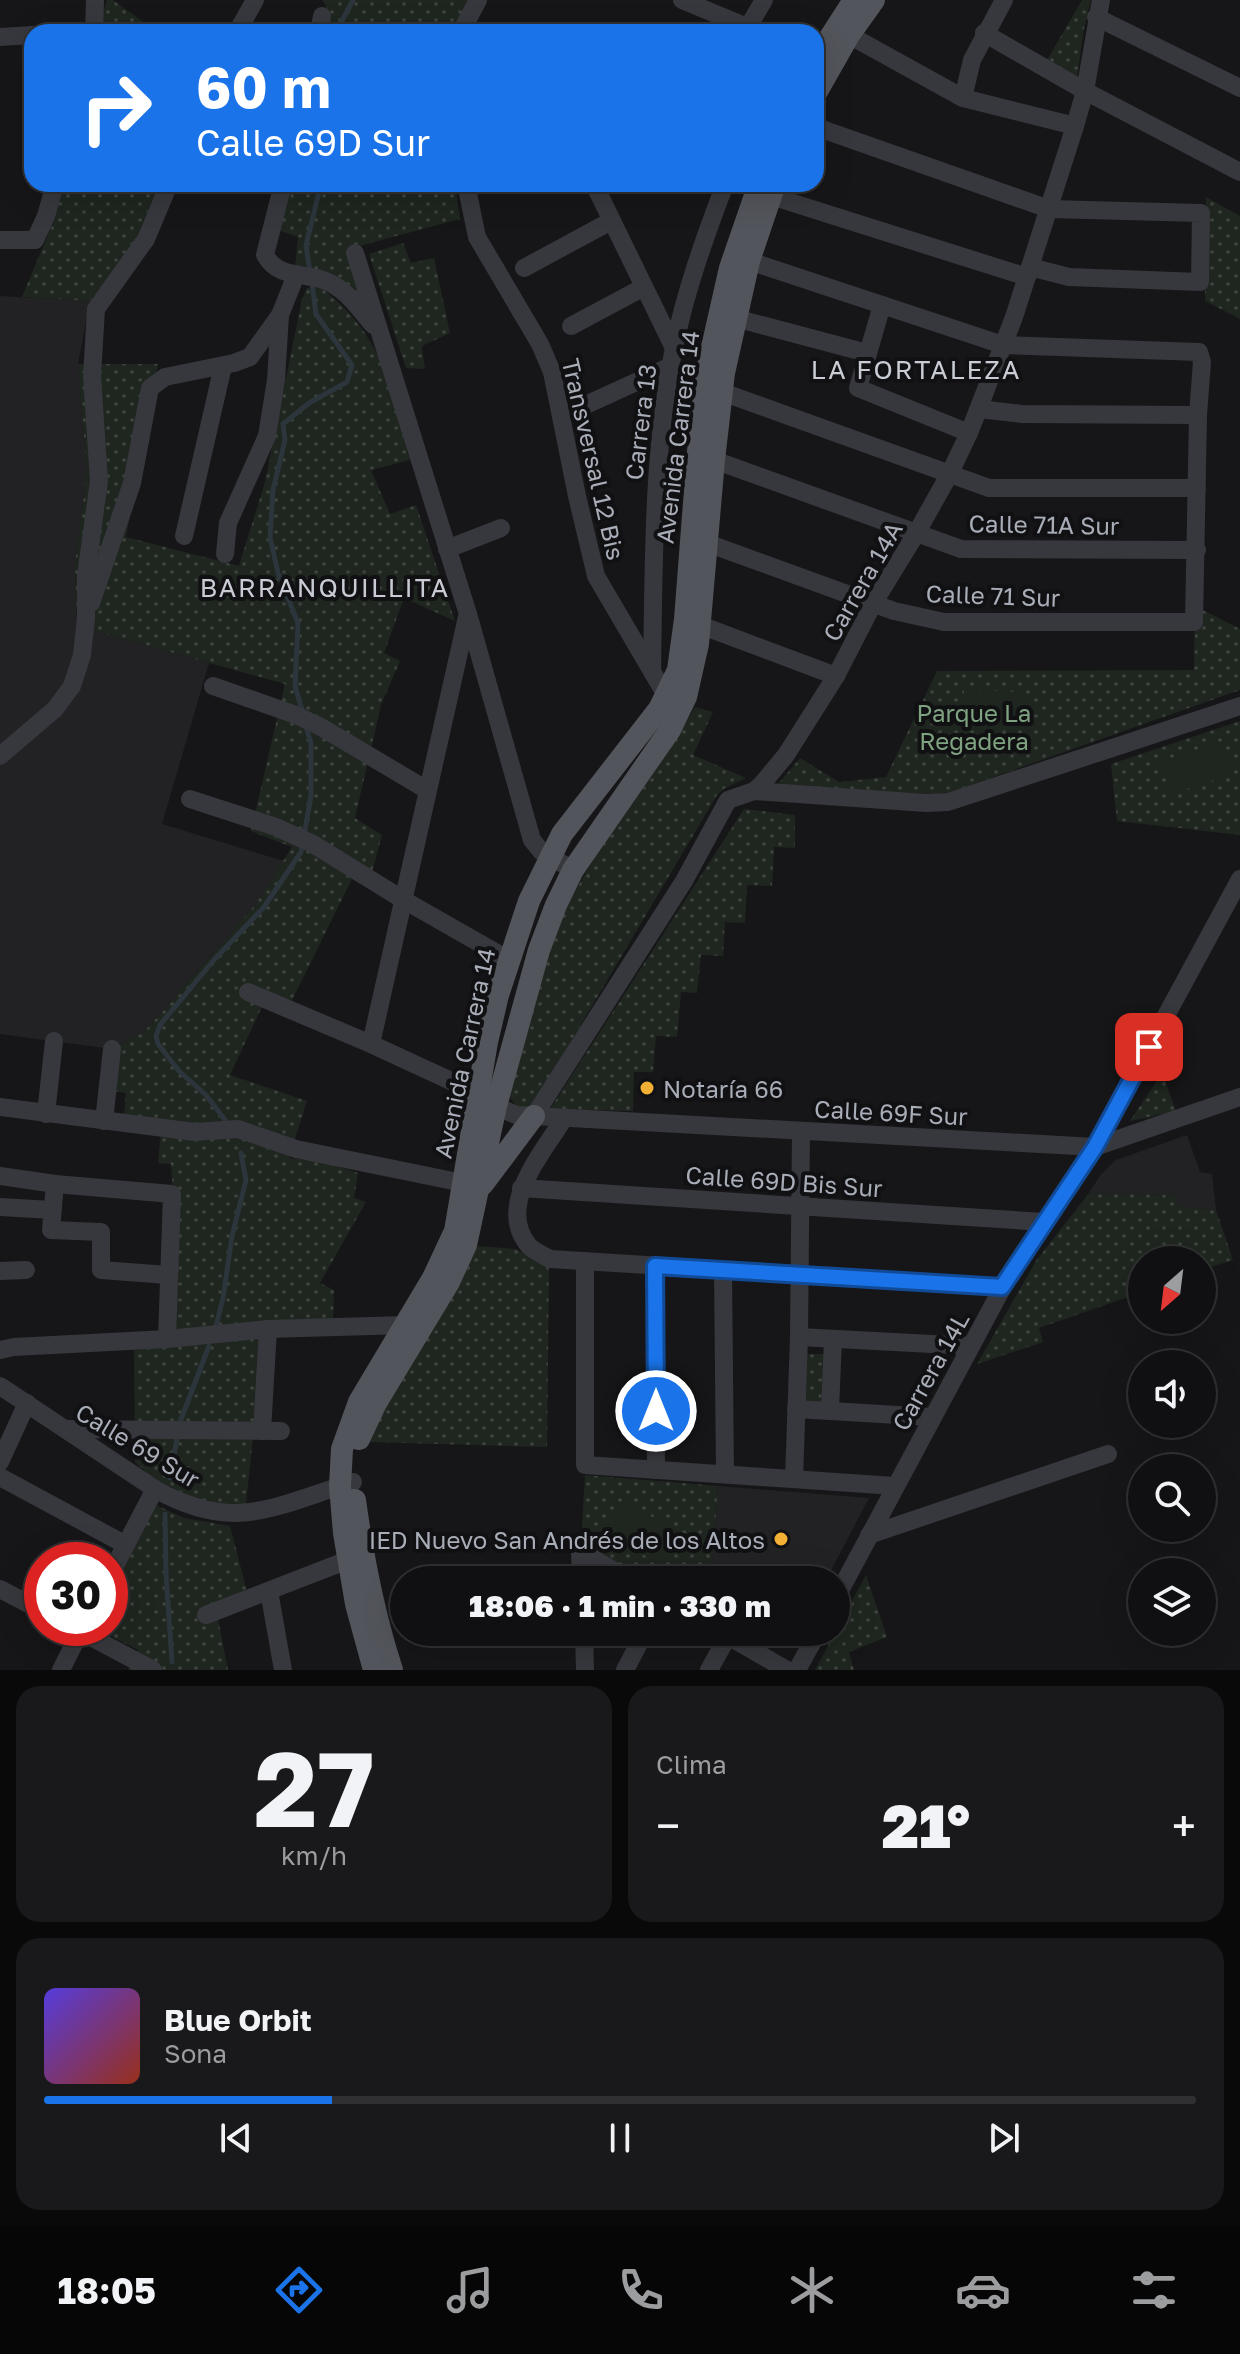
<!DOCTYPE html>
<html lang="es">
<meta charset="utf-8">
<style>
:root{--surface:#101012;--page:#19191b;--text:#f1f3f6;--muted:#9c9d9f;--line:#303032;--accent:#1a73e8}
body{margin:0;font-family:"Golos Text",sans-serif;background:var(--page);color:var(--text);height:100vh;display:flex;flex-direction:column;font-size:30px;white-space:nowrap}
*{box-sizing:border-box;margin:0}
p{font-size:26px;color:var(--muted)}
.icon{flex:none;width:44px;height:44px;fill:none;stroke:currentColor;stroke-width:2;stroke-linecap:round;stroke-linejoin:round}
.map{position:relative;height:1670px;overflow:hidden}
.drawer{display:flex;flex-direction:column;gap:16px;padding:16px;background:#09090a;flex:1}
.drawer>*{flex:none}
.hud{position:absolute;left:24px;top:24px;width:800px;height:168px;border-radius:24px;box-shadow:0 8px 32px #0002,0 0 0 2px var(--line);background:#1a73e8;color:#fff;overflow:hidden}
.needle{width:52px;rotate:208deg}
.buttons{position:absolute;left:1128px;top:1246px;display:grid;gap:16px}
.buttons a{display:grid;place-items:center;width:88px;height:88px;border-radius:50%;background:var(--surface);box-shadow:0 8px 32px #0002,0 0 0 2px var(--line);font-size:40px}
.speed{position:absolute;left:24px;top:1542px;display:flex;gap:16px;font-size:40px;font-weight:700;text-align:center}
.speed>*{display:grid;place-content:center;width:104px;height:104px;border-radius:50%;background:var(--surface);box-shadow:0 8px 32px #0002,0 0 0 2px var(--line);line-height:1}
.speed .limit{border:12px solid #d22;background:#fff;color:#111}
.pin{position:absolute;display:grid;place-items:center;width:68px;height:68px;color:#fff;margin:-34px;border-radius:16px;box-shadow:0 4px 12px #0006}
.me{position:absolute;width:88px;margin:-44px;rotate:0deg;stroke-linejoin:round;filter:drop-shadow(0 0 6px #0008)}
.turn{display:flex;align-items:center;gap:28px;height:168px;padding:0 40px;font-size:36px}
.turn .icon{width:104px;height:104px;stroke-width:2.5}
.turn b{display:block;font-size:56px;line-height:68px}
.big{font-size:60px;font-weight:800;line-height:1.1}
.drawer .tile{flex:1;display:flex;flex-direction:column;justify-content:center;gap:12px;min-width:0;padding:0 28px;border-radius:24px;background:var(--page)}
.drawer .dial{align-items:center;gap:0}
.dial b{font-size:104px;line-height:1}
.song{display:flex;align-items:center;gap:24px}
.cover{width:96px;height:96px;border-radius:12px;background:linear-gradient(135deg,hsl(250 70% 55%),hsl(10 70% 35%))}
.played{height:8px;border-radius:4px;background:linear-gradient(90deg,var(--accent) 25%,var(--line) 25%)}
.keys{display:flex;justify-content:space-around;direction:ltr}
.heat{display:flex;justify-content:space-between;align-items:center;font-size:44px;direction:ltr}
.drawer .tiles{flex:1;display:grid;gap:16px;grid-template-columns:1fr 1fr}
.tile:last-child{grid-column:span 2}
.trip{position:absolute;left:390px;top:1566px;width:460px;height:80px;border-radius:40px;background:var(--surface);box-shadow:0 8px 32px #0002,0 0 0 2px var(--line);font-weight:800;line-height:80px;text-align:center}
.tabs{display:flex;height:128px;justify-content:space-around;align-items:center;background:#060607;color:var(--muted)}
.tabs .icon{width:56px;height:56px}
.tabs .selected{color:var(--accent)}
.tabs b{font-size:36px;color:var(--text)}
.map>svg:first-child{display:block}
.built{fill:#222225}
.green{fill:url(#green-dots)}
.pitch{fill:#1e261f}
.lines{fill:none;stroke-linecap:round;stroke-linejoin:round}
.stream{stroke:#2c353c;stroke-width:5}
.minor{stroke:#37383d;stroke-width:18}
.major{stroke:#53555c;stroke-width:22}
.route-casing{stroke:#114b97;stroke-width:20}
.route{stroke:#1a73e8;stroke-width:14}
.poi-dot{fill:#f2b134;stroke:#111113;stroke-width:3}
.labels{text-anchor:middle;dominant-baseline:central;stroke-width:8;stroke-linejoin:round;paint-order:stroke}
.street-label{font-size:24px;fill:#a8adb8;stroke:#111113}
.park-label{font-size:24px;fill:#7fa381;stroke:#111113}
.poi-label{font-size:24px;fill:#a8adb8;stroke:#111113;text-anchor:start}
.neighbourhood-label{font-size:26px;letter-spacing:2px;fill:#c9ccd4;stroke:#111113}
</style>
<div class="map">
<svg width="1240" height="1670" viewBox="0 0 1240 1670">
<defs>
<pattern id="green-dots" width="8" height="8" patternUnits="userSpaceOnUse" patternTransform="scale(2)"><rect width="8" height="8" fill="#1e261f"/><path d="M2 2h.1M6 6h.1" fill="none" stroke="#3c433d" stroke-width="1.8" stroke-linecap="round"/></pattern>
</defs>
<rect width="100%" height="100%" fill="#161618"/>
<g class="built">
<path d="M0 296 90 301 78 364 87 472 75 564 77 626 209 663 162 824 284 861 255 905 144 1032 112 1049 0 1034Z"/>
<path d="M1187 1135 1200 1172 1212 1174 1216 1210 1176 1206V1195L1089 1193 1101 1174 1116 1160Z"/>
<path d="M718 1486 869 1498 826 1580H711Z"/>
</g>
<g class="green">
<path d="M107 0H113L157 32H97Z"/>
<path d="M322 0H469L453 32H320L326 4Z"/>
<path d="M1082 0H1091L1084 28 1077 78 1047 60Z"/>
<path d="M63 184H159L132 249 90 301 22 297 53 223Z"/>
<path d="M287 184H455L460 219 348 249 365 303C339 281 331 267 295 267L298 237 278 230Z"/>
<path d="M1206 197 1240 216V319L1205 301Z"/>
<path d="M403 243 411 263 434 258 450 333 422 346 425 369 406 368 369 254Z"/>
<path d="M318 287C328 292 335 299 343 307 388 351 393 401 410 460L371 470 390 514 416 505 455 621 404 598 384 653 400 661 381 705 355 818 382 835 368 887 352 879 290 1004 267 996 230 1075 307 1101 289 1158 326 1162 358 1173 354 1198 366 1202 320 1283 334 1290 333 1322 265 1321 246 1504 203 1503 151 1477 135 1462 134 1350 170 1344 173 1193 171 1164 158 1163 162 1122 124 1116 126 1093 107 1090 112 1049 144 1032 255 905 292 847 251 831 285 684 77 626 75 564 87 472 78 364H158L126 537 239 566 265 482 302 299 307 288Z"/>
<path d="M1195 606 1240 629V690L954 791 939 794 774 789 800 758 839 782 886 777 937 671 1194 670Z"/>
<path d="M695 707 713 712 693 755 746 778 725 788 717 795 531 1109 518 1108 508 1095C527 1027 540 953 575 891 611 827 660 772 695 707Z"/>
<path d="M1240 721V835L1117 821 1111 764Z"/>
<path d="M744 809 795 815V848L774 847 772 886 747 885 745 923 725 922 723 956 701 955 697 993 681 992 677 1037 656 1036 653 1072H634L633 1111 550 1109Z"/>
<path d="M1162 1073 1176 1111 1130 1121Z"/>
<path d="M1089 1193 1176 1195 1177 1206 1216 1210 1233 1260 1202 1270V1260H1142V1292L1039 1328 1043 1342 977 1364 1036 1261Z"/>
<path d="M477 1246 516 1249 549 1266 547 1447 369 1442 371 1427Z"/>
<path d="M804 1354H826V1403H803Z"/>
<path d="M585 1475 718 1486 711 1580H648L581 1545Z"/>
<path d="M156 1505 184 1518 230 1526 247 1592 215 1604 228 1670H128L138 1650 95 1628H110V1595Z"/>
<path d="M866 1575 887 1637 849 1652 854 1670H815Z"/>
</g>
<g class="pitch">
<path d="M964 690 1024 692 1023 726 964 725Z"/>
<path d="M1223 742 1233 774 1172 794 1161 762Z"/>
<path d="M622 1501 679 1531 661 1564 605 1534Z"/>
</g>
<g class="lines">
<g class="stream">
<path d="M336 32 353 0"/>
<path d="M310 273 306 245 321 184"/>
<path d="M302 710 295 686 298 623 278 573 270 537 273 490 285 440 283 424 309 403 347 382 352 365 316 314 312 283"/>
<path d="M225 1120 206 1095 179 1071 158 1044 156 1036 160 1025 213 961 264 907 301 852 311 796V743L305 724"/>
<path d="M216 1326 223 1298 232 1236 246 1180 241 1153"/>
<path d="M170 1478 180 1422 209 1346"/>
<path d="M165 1514 166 1574 172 1662"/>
</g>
<g class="minor">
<path d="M682 0 759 32"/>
<path d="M1096 17 1240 88"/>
<path d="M748 27 764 0"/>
<path d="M94 32 95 0"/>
<path d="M237 32 255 0"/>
<path d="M319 32 322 16"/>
<path d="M461 32 478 0"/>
<path d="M984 33 1085 91 1240 172"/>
<path d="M849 35 963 98 1075 126"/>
<path d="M0 37 32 35"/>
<path d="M963 98 972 60 1004 0"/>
<path d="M816 127 1049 209 1201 213 1200 282 1069 277 1030 267"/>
<path d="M283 184 265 255C280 282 309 270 332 284 349 293 361 311 373 325"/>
<path d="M466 184 477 237 540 344 552 372 577 496 596 576 667 697"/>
<path d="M594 184 674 348"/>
<path d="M771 196 1027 277"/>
<path d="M0 240H35L46 216 55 184"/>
<path d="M355 253 468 614 532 840 541 851 573 870"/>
<path d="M524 268 611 221"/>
<path d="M882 305 858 388 969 433"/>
<path d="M735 318 867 353"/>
<path d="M571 326 644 287"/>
<path d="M722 392 989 488H1197"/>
<path d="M588 404 671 366"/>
<path d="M979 409 1022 414 1198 415"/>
<path d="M714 460 961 549 1197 550"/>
<path d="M184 536 223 366"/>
<path d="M707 543 894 611 944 622H1194L1198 415 1202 362 1199 352 1003 345 749 261"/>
<path d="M447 549 501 528"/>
<path d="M225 554 228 523 267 436 276 380 280 315"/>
<path d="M91 603 132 483 150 388 165 377 234 363 250 357 280 315 296 275"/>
<path d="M700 625 836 676"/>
<path d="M652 672C654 564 652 454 674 348 685 292 705 237 725 184"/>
<path d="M213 686 296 715 321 727 427 790"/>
<path d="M0 756 55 709 72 686 82 655 86 618V576L99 481 92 376 96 309 146 239 169 184"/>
<path d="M754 791 926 803 948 802 1240 706"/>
<path d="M190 799 276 827 313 844 402 899 509 960"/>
<path d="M248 992 371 1044 479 1094"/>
<path d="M371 1044 467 617"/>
<path d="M496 1106 516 1115 1095 1147 1240 1097"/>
<path d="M0 1107 195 1132 238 1129 296 1149 463 1183"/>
<path d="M46 1114 54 1041"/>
<path d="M534 1116 684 881 728 800 754 791 761 785 786 755 836 676 873 604 917 532 949 475 969 433 1014 317 1075 126 1085 91 1101 0"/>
<path d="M564 1118C543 1153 495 1206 529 1246 534 1251 543 1255 550 1259L1002 1287"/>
<path d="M104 1121 112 1049"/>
<path d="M0 1176 55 1184 172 1194 167 1339"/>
<path d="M55 1184 51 1230 101 1232V1270L168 1275"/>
<path d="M521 1188 1044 1222"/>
<path d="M0 1207 52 1210"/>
<path d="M585 1261V1465L895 1486"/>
<path d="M655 1266 656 1470"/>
<path d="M723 1270 725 1474"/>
<path d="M0 1271 26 1270"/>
<path d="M799 1337 970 1346"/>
<path d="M0 1350 14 1347 167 1339 268 1329 405 1325"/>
<path d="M0 1386 155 1489C234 1534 274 1506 353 1482"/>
<path d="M796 1409 932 1417"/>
<path d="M830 1411 833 1339"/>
<path d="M66 1429 281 1431"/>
<path d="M262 1431 268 1329"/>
<path d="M0 1462 27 1403"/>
<path d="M0 1477 126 1545"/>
<path d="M794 1479 799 1337 801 1131"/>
<path d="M869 1535 1108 1454"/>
<path d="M580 1551 630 1580"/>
<path d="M580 1551 581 1580"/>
<path d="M110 1575 155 1489"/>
<path d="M0 1589 42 1611"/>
<path d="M269 1591 283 1670"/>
<path d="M836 1598 1012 1270 1095 1147 1240 879"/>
<path d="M206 1615 348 1560"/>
<path d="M74 1628 153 1670"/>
<path d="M584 1632 585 1670"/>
<path d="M721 1632 787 1670"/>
<path d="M61 1670 82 1628"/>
<path d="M625 1670 645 1632"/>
<path d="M709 1670 728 1636"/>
<path d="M797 1670 818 1632"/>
</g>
<g class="major">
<path d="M816 59 854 0"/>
<path d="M816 93 849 35 874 0"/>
<path d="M483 1184 534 1116"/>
<path d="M359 1439 376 1403 449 1282 466 1245 496 1106 539 950 556 905 573 870 670 730 686 697 698 644 714 460 724 373 749 261 775 184"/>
<path d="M355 1500C363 1558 374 1615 392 1670"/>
<path d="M374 1670 356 1604 344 1533 340 1486 342 1449 359 1402 433 1278 455 1231 487 1042 498 995 529 901 562 834 659 709 678 670 685 619 700 426 708 365 730 268 759 184"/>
</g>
</g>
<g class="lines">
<defs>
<path id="route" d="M656 1411 655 1266 1002 1287 1095 1147 1149 1047"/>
</defs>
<use href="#route" class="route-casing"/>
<use href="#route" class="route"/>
</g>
<g class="poi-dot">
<circle cx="647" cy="1088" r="8"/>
<circle cx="781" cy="1539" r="8"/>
</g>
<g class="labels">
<g class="street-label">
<text transform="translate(640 422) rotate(-83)">Carrera 13</text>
<text transform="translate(677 437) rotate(-83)">Avenida Carrera 14</text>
<text transform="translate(594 459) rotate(77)">Transversal 12 Bis</text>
<text transform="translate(1044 524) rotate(1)">Calle 71A Sur</text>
<text transform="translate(862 581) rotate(-60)">Carrera 14A</text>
<text transform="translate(993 595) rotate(2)">Calle 71 Sur</text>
<text transform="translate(464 1053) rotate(-78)">Avenida Carrera 14</text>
<text transform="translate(891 1112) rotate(3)">Calle 69F Sur</text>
<text transform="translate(784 1181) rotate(4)">Calle 69D Bis Sur</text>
<text transform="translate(930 1371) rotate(-61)">Carrera 14L</text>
<text transform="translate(138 1445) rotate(31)">Calle 69 Sur</text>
</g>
<g class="park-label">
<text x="974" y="712">Parque La<tspan x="974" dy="28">Regadera</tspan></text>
</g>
<g class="poi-label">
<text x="663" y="1088">Notaría 66</text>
<text x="765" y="1539" text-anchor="end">IED Nuevo San Andrés de los Altos</text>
</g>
<g class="neighbourhood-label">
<text x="916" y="369">LA FORTALEZA</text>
<text x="325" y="587">BARRANQUILLITA</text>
</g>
</g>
</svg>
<div class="buttons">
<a><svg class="needle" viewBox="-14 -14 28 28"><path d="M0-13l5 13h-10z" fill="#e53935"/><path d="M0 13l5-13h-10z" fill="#9c9d9f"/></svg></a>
<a><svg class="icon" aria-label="sound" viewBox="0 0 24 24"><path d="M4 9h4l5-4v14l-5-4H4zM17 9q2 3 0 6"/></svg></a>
<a><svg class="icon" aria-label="search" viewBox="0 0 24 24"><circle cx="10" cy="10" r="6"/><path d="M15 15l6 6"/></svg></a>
<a><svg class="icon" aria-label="layers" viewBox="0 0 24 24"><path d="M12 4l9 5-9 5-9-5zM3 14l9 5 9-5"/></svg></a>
</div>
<div class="speed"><div class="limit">30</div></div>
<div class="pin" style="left:1149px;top:1047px;background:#d93025"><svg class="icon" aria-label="arrive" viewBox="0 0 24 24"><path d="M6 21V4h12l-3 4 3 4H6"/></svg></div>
<svg class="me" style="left:656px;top:1411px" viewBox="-20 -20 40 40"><circle r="17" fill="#1a73e8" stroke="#fff" stroke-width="3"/><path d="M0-11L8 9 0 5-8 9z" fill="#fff"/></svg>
<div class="trip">18:06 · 1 min · 330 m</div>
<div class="hud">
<div class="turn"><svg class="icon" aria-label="right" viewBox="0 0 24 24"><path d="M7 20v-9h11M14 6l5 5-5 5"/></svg><div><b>60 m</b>Calle 69D Sur</div></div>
</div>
</div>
<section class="drawer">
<div class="tiles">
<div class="tile dial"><b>27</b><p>km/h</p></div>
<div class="tile"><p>Clima</p>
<div class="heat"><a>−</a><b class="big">21°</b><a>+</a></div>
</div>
<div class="tile">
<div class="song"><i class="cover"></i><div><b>Blue Orbit</b><p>Sona</p></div></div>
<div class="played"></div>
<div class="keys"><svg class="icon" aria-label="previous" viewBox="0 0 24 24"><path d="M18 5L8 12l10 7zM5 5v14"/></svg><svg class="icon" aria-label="pause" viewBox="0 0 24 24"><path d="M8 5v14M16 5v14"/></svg><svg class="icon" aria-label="next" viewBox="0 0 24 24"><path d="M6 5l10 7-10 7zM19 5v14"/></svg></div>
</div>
</div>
</section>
<nav class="tabs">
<b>18:05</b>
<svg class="icon selected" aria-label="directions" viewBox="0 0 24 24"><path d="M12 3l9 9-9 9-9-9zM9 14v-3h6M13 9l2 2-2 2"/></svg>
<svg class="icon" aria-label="music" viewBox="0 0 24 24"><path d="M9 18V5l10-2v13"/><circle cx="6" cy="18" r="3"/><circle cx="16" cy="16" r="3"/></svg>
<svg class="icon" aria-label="phone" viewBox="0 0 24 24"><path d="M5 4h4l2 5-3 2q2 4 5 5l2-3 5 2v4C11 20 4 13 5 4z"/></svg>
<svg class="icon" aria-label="climate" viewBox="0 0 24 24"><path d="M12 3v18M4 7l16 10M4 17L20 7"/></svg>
<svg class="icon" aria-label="car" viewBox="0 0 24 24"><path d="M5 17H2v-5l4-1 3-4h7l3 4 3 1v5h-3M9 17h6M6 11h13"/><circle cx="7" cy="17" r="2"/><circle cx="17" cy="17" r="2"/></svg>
<svg class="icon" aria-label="filters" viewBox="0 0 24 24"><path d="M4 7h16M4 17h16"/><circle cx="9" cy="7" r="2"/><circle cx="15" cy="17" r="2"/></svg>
</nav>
